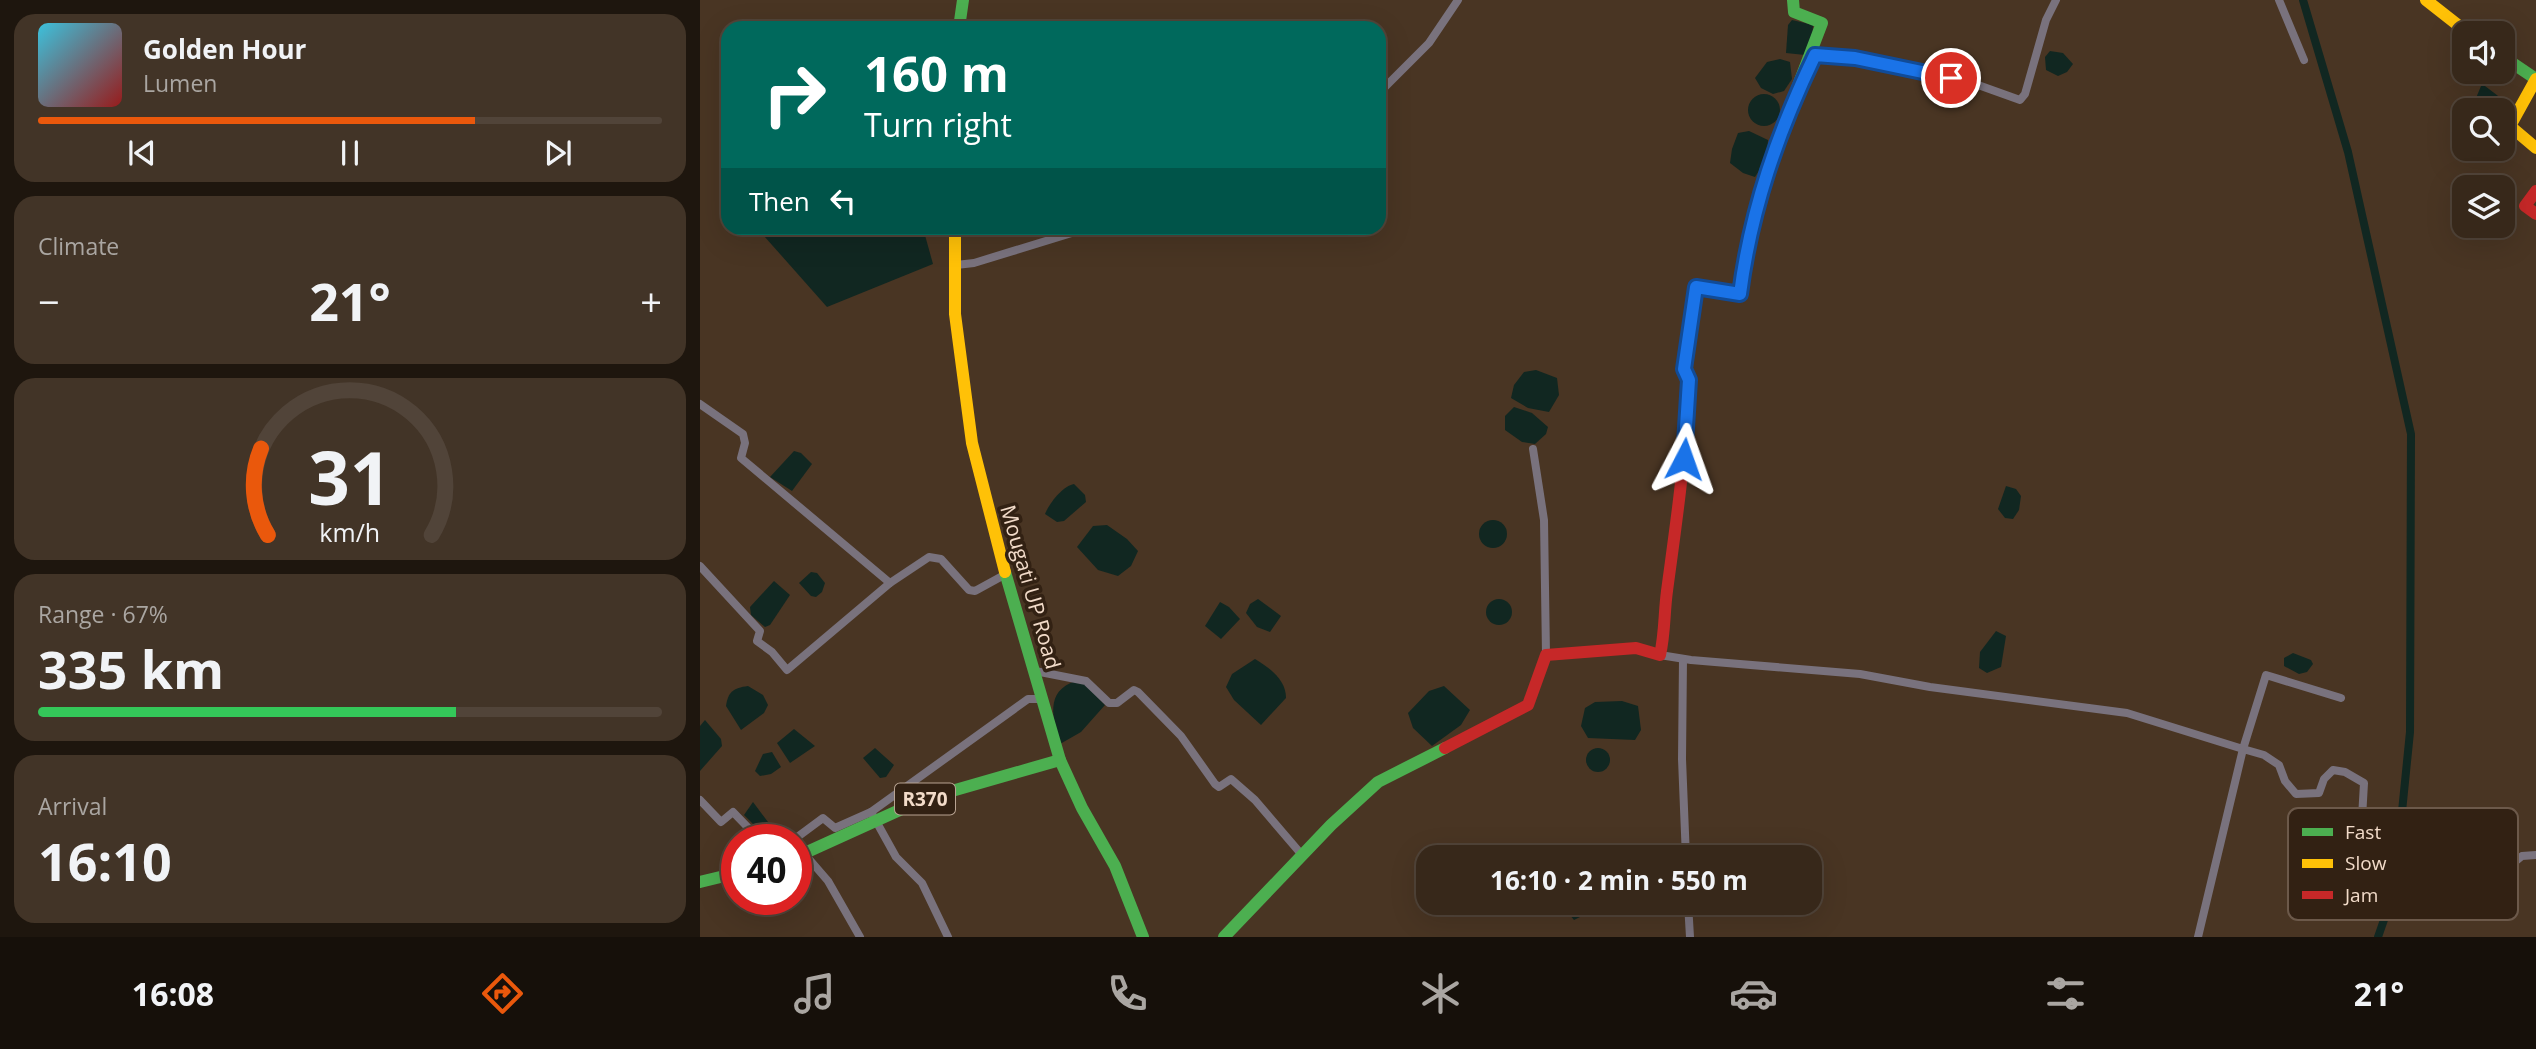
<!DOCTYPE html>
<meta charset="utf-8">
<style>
:root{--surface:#37281a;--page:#423427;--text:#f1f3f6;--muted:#aaa6a2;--line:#514439;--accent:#ea580c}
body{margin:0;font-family:"Open Sans",sans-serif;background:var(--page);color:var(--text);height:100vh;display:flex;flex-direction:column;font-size:26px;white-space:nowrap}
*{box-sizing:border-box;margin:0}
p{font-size:23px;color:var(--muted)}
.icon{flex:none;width:38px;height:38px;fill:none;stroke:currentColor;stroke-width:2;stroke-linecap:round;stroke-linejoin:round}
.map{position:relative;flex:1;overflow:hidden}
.sheet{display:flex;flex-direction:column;gap:14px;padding:14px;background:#1e160e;width:700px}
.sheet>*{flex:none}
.banner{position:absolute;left:21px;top:21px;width:665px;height:214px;border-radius:21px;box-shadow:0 7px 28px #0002,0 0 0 2px var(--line);background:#00695c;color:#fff;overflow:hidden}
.fabs{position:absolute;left:1752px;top:21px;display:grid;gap:14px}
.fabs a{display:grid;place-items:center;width:63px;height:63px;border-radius:14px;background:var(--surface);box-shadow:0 7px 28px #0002,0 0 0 2px var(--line);font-size:35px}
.speed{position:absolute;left:21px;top:824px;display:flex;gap:14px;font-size:35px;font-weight:700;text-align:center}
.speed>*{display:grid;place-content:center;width:91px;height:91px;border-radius:50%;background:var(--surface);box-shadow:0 7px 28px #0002,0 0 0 2px var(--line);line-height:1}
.speed .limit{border:10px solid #d22;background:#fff;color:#111}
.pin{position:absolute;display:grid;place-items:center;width:60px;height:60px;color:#fff;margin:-30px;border:4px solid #fff;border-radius:50%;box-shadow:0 2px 7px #0007}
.me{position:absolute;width:77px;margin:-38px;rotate:4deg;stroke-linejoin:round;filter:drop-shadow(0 0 5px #0008)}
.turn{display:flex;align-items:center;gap:24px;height:147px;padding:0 28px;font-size:32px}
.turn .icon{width:91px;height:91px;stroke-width:2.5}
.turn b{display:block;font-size:49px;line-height:60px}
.then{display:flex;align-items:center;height:66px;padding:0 28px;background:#0003;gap:14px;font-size:26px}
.big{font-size:52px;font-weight:700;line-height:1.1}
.sheet .tile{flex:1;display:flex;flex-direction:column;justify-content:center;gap:10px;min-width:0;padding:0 24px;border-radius:21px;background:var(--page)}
.sheet .dial{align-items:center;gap:0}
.dial svg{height:182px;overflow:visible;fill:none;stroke:var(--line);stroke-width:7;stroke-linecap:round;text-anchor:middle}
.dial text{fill:var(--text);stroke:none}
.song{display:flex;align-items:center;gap:21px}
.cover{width:84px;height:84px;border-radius:10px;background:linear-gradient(135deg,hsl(190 70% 55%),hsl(0 70% 35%))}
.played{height:7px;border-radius:4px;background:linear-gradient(90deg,var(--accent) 70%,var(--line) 70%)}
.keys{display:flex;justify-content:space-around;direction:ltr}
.heat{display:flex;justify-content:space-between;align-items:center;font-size:38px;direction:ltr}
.charge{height:10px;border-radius:5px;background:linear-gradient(90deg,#34c759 67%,var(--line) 0)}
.trip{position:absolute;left:716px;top:845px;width:406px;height:70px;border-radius:21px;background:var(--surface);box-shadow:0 7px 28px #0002,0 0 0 2px var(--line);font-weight:700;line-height:70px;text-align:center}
.tabs{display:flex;height:112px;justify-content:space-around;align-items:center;background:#16100a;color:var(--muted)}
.tabs .icon{width:49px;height:49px}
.tabs .active{color:var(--accent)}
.tabs b{font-size:32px;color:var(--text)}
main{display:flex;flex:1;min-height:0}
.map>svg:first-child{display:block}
.water{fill:#112721}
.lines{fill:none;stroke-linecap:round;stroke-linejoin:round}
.canal{stroke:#112721;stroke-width:8}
.street{stroke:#79727d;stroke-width:8}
.fast{stroke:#4caf50;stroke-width:12}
.slow{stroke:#ffc107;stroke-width:12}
.jam{stroke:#c62828;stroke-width:12}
.route-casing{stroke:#114b97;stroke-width:18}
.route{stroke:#1a73e8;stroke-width:12}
.labels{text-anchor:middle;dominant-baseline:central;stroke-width:7;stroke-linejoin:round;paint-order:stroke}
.shield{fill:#322113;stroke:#b8a392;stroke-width:2}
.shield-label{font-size:19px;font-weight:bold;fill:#f2dbc9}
.street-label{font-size:21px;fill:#f2dbc9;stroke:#322113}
.key{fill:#322113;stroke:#6c594a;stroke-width:2}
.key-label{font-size:19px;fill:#f2dbc9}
</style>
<main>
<section class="sheet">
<div class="tile">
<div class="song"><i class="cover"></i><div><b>Golden Hour</b><p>Lumen</p></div></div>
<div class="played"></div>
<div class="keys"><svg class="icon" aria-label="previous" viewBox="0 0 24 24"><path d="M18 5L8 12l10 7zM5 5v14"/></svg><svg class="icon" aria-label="pause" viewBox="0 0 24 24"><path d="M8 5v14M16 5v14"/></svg><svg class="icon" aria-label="next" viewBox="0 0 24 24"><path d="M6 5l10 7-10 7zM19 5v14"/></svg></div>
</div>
<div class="tile"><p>Climate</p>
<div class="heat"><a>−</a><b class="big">21°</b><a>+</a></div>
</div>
<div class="tile dial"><svg viewBox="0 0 100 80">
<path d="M14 69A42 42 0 1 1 86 69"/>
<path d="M14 69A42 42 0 0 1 11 31" stroke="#ea580c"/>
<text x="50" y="56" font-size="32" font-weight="700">31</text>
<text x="50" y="72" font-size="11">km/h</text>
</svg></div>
<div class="tile"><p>Range · 67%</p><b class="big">335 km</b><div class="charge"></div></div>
<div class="tile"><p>Arrival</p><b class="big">16:10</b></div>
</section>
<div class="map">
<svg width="1836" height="937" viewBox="0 0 1836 937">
<rect width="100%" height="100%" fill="#493523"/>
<g class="water">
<path d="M1092 20 1113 25 1112 43 1105 55 1086 53 1088 25Z"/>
<path d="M1350 51 1363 53 1373 64 1367 72 1358 76 1346 70 1345 57Z"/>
<path d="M1080 59 1090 62 1092 79 1084 91 1073 94 1061 88 1055 78 1067 62Z"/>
<path d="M1781 86H1785L1806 102 1807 111 1803 118 1802 110H1777L1774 103Z"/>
<circle cx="1064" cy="110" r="16"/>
<path d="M1049 131 1068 140 1067 158 1055 177 1043 173 1030 163 1032 149 1038 133Z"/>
<path d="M57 228H223L233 264 127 307Z"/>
<path d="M836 370 857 378 859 395 849 412 828 408 811 398 814 385 824 372Z"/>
<path d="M814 407 832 413 848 427 846 434 835 444 822 442 805 430V416Z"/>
<path d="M94 451 101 453 112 464 92 491 70 477Z"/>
<path d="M374 484 385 495 386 502 364 521 357 522 345 514C350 502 363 486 374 484Z"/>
<path d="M1306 486 1316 489 1321 496 1319 510 1313 519 1305 518 1298 509Z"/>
<circle cx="793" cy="534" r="14"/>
<path d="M407 525 427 539 438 551 431 566 418 576 398 570 377 547 393 526Z"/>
<path d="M111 572 117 573 125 583 122 592 116 597 111 596 99 583Z"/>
<path d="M74 581 90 595 70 625 65 627 51 615 50 607Z"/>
<circle cx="799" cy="612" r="13"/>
<path d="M558 599 581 616 570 632 557 627 546 613 550 604Z"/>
<path d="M520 602 529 607 540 619 521 639 505 626Z"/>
<path d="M1296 631 1306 636 1301 667 1287 673 1279 668 1280 652Z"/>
<path d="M1593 653 1611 660 1613 664 1607 672 1599 674 1584 666V658Z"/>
<path d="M555 659C570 668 586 680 586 698L561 725 534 700 526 687 532 674Z"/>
<path d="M376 681 384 683 405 705 381 732 360 744C353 719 344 691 376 681Z"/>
<path d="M48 686 63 695 68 705 64 713 41 730 26 706C28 692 33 688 48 686Z"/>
<path d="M744 686 770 710 761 725 732 746 713 728 708 713 729 691Z"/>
<path d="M922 701 938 706 941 730 935 740 888 738 881 726 885 708 895 702Z"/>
<path d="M5 720 21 739 22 746 0 771V726Z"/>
<path d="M94 729 115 746 90 763 77 743Z"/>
<path d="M175 748 194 765 186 777 180 778 163 758Z"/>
<circle cx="898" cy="760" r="12"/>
<path d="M72 752 81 767 71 774 60 776 55 771 63 754Z"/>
<path d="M53 802 77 834 69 840 44 815Z"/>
<path d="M860 903H892L884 915 874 920Z"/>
</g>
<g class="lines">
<path class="canal" d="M1603 0 1648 152 1711 434 1710 732 1694 891 1678 937"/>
<g class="street">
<path d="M1579 0 1604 60"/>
<path d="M1115 55 1155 58 1267 81 1320 100 1325 94 1346 20 1356 0"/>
<path d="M679 93 729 43 758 0"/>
<path d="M256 265 274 263 388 228"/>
<path d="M0 404 43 434 45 443 41 458 190 583"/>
<path d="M833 449 844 520 846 655"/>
<path d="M0 566 60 631 57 641 72 652 87 670 190 583 229 557 241 559 269 590 275 591 306 574"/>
<path d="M960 655 991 660 1160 674 1230 687 1427 713 1543 749 1566 675 1641 698"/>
<path d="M983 659 982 759 986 858"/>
<path d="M335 671 386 681 409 703H417L434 690 438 692 481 736 515 784 519 787 531 779 555 800 602 855"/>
<path d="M0 800 21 822 33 812 60 840"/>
<path d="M98 843 96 838 123 818 135 828 171 812"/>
<path d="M96 844 128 881 160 937"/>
<path d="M988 903 990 937"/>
<path d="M248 937 222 883 196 857 171 812 328 699H342"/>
<path d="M1498 937 1543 749 1564 755 1579 765 1585 781 1596 794 1619 793 1624 779 1633 770 1645 772 1664 783 1662 818 1668 831 1665 850 1702 860 1743 881 1794 879 1822 856 1836 855"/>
</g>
<g class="fast">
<path d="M259 28 263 0"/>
<path d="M1802 56 1836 79"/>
<path d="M987 410 989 380 984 369 996 287 1039 294 1065 172 1122 23 1094 12 1093 0"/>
<path d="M305 572 360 760 382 808 415 866 443 937"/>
<path d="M96 857 224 799 360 760"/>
<path d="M0 882 37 873"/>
<path d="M524 937 631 825 678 782 745 748"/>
</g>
<g class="slow">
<path d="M1726 0 1768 33"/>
<path d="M1836 79 1810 126 1836 148"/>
<path d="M255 228V314L272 443 305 572"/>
</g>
<g class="jam">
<path d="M1836 191 1825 206 1836 214"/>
<path d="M745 748 828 705 846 655 936 648 960 655C965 633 964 613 967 591 975 531 984 471 987 410"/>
</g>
</g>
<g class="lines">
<defs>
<path id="route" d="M984 459 989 380 984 369 996 287 1040 294C1051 209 1078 132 1115 55L1155 58 1251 78"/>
</defs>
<use href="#route" class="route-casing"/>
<use href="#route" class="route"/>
</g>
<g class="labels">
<rect class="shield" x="195" y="783.5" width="60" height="31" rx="5"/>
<g class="shield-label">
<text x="225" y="799">R370</text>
</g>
<g class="street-label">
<text transform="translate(331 587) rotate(74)">Mougati UP Road</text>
</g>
</g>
<rect x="1588" y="808" width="230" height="112" rx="10" class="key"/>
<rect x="1602" y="828" width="31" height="8" fill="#4caf50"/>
<rect x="1602" y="859" width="31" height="9" fill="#ffc107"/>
<rect x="1602" y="891" width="31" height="8" fill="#c62828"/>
<g class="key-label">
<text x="1645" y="839">Fast</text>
<text x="1645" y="870">Slow</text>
<text x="1645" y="902">Jam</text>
</g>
</svg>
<div class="fabs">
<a><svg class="icon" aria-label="sound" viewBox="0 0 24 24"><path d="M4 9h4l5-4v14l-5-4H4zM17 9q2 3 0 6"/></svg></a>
<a><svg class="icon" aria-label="search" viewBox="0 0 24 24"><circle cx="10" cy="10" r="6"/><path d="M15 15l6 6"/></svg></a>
<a><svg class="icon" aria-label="layers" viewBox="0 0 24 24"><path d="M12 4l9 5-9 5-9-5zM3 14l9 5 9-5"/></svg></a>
</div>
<div class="speed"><div class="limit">40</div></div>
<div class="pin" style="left:1251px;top:78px;background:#d93025"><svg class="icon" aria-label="arrive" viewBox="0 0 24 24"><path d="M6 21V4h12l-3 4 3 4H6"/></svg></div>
<svg class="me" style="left:984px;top:459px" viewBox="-20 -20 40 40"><path d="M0-17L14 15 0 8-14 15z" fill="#1a73e8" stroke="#fff" stroke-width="4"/></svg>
<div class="trip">16:10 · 2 min · 550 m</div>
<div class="banner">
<div class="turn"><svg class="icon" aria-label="right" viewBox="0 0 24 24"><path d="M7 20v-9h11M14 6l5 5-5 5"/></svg><div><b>160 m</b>Turn right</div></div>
<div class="then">Then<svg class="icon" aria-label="left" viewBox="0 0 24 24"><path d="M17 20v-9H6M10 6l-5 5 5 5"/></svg></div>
</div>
</div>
</main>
<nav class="tabs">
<b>16:08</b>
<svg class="icon active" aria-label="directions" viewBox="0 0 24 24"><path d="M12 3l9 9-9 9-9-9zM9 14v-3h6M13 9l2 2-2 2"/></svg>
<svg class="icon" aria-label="music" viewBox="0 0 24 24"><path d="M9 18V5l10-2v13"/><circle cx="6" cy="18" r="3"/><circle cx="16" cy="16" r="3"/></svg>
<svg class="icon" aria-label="phone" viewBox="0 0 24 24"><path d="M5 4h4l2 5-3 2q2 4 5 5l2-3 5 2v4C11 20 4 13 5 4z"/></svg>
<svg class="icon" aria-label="climate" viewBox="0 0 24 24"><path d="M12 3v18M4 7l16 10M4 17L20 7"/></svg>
<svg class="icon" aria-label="car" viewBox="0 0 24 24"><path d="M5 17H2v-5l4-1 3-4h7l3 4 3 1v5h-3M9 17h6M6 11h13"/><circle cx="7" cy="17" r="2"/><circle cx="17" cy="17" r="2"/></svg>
<svg class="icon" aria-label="filters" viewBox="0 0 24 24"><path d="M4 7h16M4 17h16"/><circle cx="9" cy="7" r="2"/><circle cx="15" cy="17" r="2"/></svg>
<b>21°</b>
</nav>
